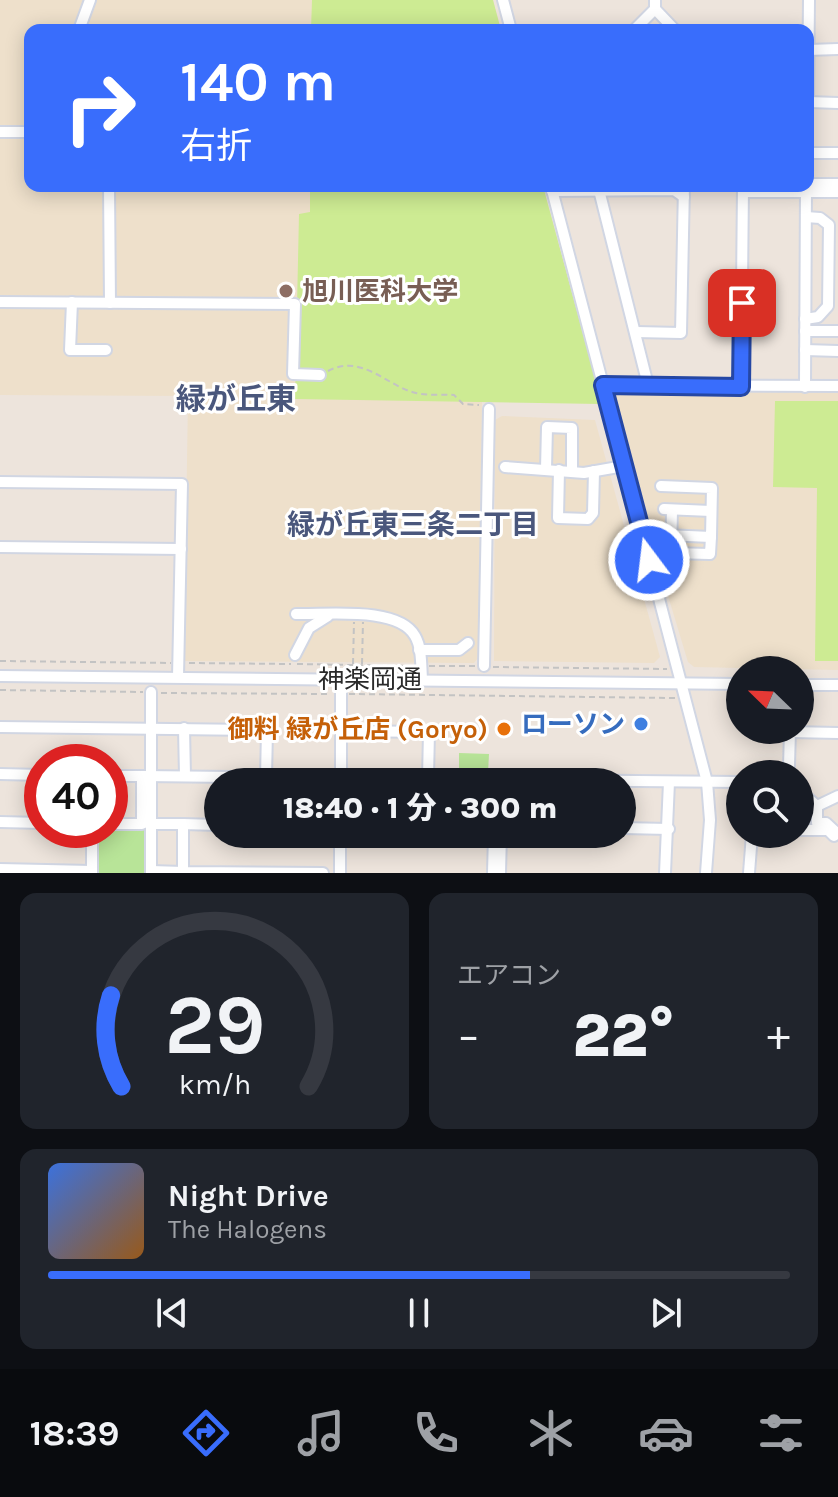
<!DOCTYPE html>
<html lang="ja">
<meta charset="utf-8">
<style>
:root{--surface:#171b24;--page:#20242c;--text:#f1f3f6;--muted:#9ea1a6;--line:#363941;--accent:#396dfc}
body{margin:0;font-family:Karla,"Noto Sans JP",sans-serif;background:var(--page);color:var(--text);height:100vh;display:flex;flex-direction:column;font-size:30px;white-space:nowrap}
*{box-sizing:border-box;margin:0}
p{font-size:26px;color:var(--muted)}
.icon{flex:none;width:44px;height:44px;fill:none;stroke:currentColor;stroke-width:2;stroke-linecap:round;stroke-linejoin:round}
.map{position:relative;height:873px;overflow:hidden}
.drawer{display:flex;flex-direction:column;gap:20px;padding:20px;background:#0d0f14;flex:1}
.drawer>*{flex:none}
.banner{position:absolute;left:24px;top:24px;width:790px;height:168px;border-radius:16px;box-shadow:0 4px 20px #0003;background:#396dfc;color:#fff;overflow:hidden}
.needle{width:52px;rotate:293deg}
.fabs{position:absolute;left:726px;top:656px;display:grid;gap:16px}
.fabs a{display:grid;place-items:center;width:88px;height:88px;border-radius:50%;background:var(--surface);box-shadow:0 4px 20px #0003;font-size:40px}
.speed{position:absolute;left:24px;top:744px;display:flex;gap:16px;font-size:40px;font-weight:700;text-align:center}
.speed>*{display:grid;place-content:center;width:104px;height:104px;border-radius:50%;background:var(--surface);box-shadow:0 4px 20px #0003;line-height:1}
.speed .limit{border:12px solid #d22;background:#fff;color:#111}
.pin{position:absolute;display:grid;place-items:center;width:68px;height:68px;color:#fff;margin:-34px;border-radius:16px;box-shadow:0 4px 12px #0006}
.me{position:absolute;width:88px;margin:-44px;rotate:345deg;stroke-linejoin:round;filter:drop-shadow(0 0 6px #0008)}
.turn{display:flex;align-items:center;gap:28px;height:168px;padding:0 24px;font-size:36px}
.turn .icon{width:104px;height:104px;stroke-width:2.5}
.turn b{display:block;font-size:56px;line-height:68px}
.big{font-size:60px;font-weight:800;line-height:1.1}
.drawer .card{flex:1;display:flex;flex-direction:column;justify-content:center;gap:12px;min-width:0;padding:0 28px;border-radius:16px;background:var(--page)}
.drawer .dial{align-items:center;gap:0}
.dial svg{height:208px;overflow:visible;fill:none;stroke:var(--line);stroke-width:7;stroke-linecap:round;text-anchor:middle}
.dial text{fill:var(--text);stroke:none}
.song{display:flex;align-items:center;gap:24px}
.cover{width:96px;height:96px;border-radius:12px;background:linear-gradient(135deg,hsl(220 70% 55%),hsl(30 70% 35%))}
.played{height:8px;border-radius:4px;background:linear-gradient(90deg,var(--accent) 65%,var(--line) 65%)}
.keys{display:flex;justify-content:space-around;direction:ltr}
.heat{display:flex;justify-content:space-between;align-items:center;font-size:44px;direction:ltr}
.drawer .tiles{flex:1;display:grid;gap:20px;grid-template-columns:1fr 1fr}
.card:last-child{grid-column:span 2}
.trip{position:absolute;left:204px;top:768px;width:432px;height:80px;border-radius:40px;background:var(--surface);box-shadow:0 4px 20px #0003;font-weight:800;line-height:80px;text-align:center}
.tab-bar{display:flex;height:128px;justify-content:space-around;align-items:center;background:#090b0e;color:var(--muted)}
.tab-bar .icon{width:56px;height:56px}
.tab-bar .selected{color:var(--accent)}
.tab-bar b{font-size:36px;color:var(--text)}
.map>svg:first-child{display:block}
.education{fill:#eee0cb}
.green{fill:#b8e498}
.pitch{fill:#cdeb93}
.lines{fill:none;stroke-linecap:round;stroke-linejoin:round}
.minor-casing{stroke:#d1d6e3;stroke-width:14}
.path{stroke:#c3c3c3;stroke-width:2;stroke-dasharray:6 4;stroke-linecap:butt}
.minor{stroke:#fff;stroke-width:10}
.route-casing{stroke:#2547a4;stroke-width:20}
.route{stroke:#396dfc;stroke-width:14}
.education-dot{fill:#8d6e63;stroke:#fff;stroke-width:3}
.shop-dot{fill:#3f7fe0;stroke:#fff;stroke-width:3}
.food-dot{fill:#e8710a;stroke:#fff;stroke-width:3}
.labels{text-anchor:middle;dominant-baseline:central;stroke-width:6;stroke-linejoin:round;paint-order:stroke}
.education-label{font-size:26px;font-weight:bold;fill:#785e54;stroke:#fff;text-anchor:start}
.street-label{font-size:26px;fill:#2a2a2a;stroke:#fff}
.shop-label{font-size:26px;font-weight:bold;fill:#366cbe;stroke:#fff;text-anchor:end}
.food-label{font-size:26px;font-weight:bold;fill:#c56008;stroke:#fff;text-anchor:end}
.neighbourhood-label{font-size:28px;font-weight:bold;fill:#4a577c;stroke:#fff}
.quarter-label{font-size:30px;font-weight:bold;fill:#4a577c;stroke:#fff}
</style>
<div class="map">
<svg width="838" height="873" viewBox="0 0 838 873">
<rect width="100%" height="100%" fill="#ede4dc"/>
<g class="education">
<path d="M0 0H493L501 30H30V186H543L602 404 482 400 478 658 474 663 184 661 188 396 0 395Z"/>
<path d="M616 390 838 391V670L694 667 688 662 609 400Z"/>
<path d="M502 416 595 420 660 657 654 663 494 661 495 420Z"/>
</g>
<g class="green">
<path d="M459 753 489 754 488 773 459 772Z"/>
<path d="M110 828H145V873H97L98 830Z"/>
</g>
<g class="pitch">
<path d="M312 0H493L501 30H311Z"/>
<path d="M310 186H543L602 404 295 399 299 214 310 212Z"/>
<path d="M775 401H838V661H815L817 488 773 487Z"/>
</g>
<g class="lines">
<defs>
<g id="minor">
<path d="M503 0 511 30"/>
<path d="M655 0V9L675 30"/>
<path d="M79 30 90 0"/>
<path d="M634 30 655 9"/>
<path d="M808 50 838 49"/>
<path d="M808 101 809 0"/>
<path d="M808 102 838 103"/>
<path d="M0 132H30"/>
<path d="M808 153H838"/>
<path d="M808 184H838"/>
<path d="M109 186 110 303"/>
<path d="M551 186 707 782 710 820 706 873"/>
<path d="M598 186 648 385"/>
<path d="M552 191 674 190 684 197"/>
<path d="M743 192H838"/>
<path d="M0 302 295 304 293 374 320 375"/>
<path d="M72 302 70 350H106"/>
<path d="M805 319 818 317 828 306 829 225 820 218 806 217"/>
<path d="M805 331H838"/>
<path d="M636 332 681 333 684 186"/>
<path d="M805 350 838 351"/>
<path d="M603 385 838 386"/>
<path d="M741 387 743 186"/>
<path d="M805 387 806 186"/>
<path d="M505 467 584 473 624 466"/>
<path d="M546 469 547 427 572 428V472"/>
<path d="M559 470 558 518 588 519 593 513 594 471"/>
<path d="M0 482 182 484 178 677"/>
<path d="M664 509 711 511"/>
<path d="M672 510 671 553 710 554 711 537"/>
<path d="M642 534 711 537 712 488 661 486"/>
<path d="M0 547 181 549"/>
<path d="M296 614C327 615 398 606 415 636 422 648 421 665 422 679"/>
<path d="M419 650H459L468 643"/>
<path d="M295 655 309 628 328 616"/>
<path d="M484 666 489 409"/>
<path d="M0 676 740 684"/>
<path d="M800 685H838"/>
<path d="M0 727 267 730 266 778"/>
<path d="M184 728 185 776"/>
<path d="M341 731 429 732 428 778"/>
<path d="M790 732 838 733"/>
<path d="M0 774 42 775"/>
<path d="M779 774 789 766 790 730"/>
<path d="M110 776H142V824H110"/>
<path d="M142 776 740 782"/>
<path d="M341 782V679"/>
<path d="M800 791 817 806V823H826L838 834"/>
<path d="M817 806 838 796"/>
<path d="M0 822 42 823"/>
<path d="M149 824H183"/>
<path d="M218 825 183 824V872L323 873"/>
<path d="M622 828 669 829"/>
<path d="M92 830V873"/>
<path d="M800 830H828L834 836"/>
<path d="M0 869 92 871"/>
<path d="M151 871 183 872"/>
<path d="M151 873V692"/>
<path d="M340 873V834"/>
<path d="M493 873 494 834"/>
<path d="M500 873 501 834"/>
<path d="M665 873 669 782"/>
<path d="M749 873 752 834"/>
</g>
</defs>
<use href="#minor" class="minor-casing"/>
<g class="path">
<path d="M174 26H190V30"/>
<path d="M328 371C362 353 388 387 416 393 428 396 442 394 454 395L463 404 479 405"/>
<path d="M0 661 171 663"/>
<path d="M189 663 291 664"/>
<path d="M297 664 411 666"/>
<path d="M353 664 354 622"/>
<path d="M362 664 363 622"/>
<path d="M429 666H475"/>
<path d="M493 667 667 669"/>
<path d="M0 690 143 692"/>
<path d="M161 693 331 694"/>
<path d="M349 694 675 698"/>
</g>
<use href="#minor" class="minor"/>
</g>
<g class="lines">
<defs>
<path id="route" d="M649 560 603 385 741 387 742 303"/>
</defs>
<use href="#route" class="route-casing"/>
<use href="#route" class="route"/>
</g>
<circle class="education-dot" cx="286" cy="291" r="8"/>
<circle class="shop-dot" cx="641" cy="724" r="8"/>
<circle class="food-dot" cx="504" cy="729" r="8"/>
<g class="labels">
<g class="education-label">
<text x="302" y="291">旭川医科大学</text>
</g>
<g class="street-label">
<text x="370" y="679">神楽岡通</text>
</g>
<g class="shop-label">
<text x="625" y="724">ローソン</text>
</g>
<g class="food-label">
<text x="488" y="729">御料 緑が丘店 (Goryo)</text>
</g>
<g class="neighbourhood-label">
<text x="413" y="524">緑が丘東三条二丁目</text>
</g>
<g class="quarter-label">
<text x="236" y="399">緑が丘東</text>
</g>
</g>
</svg>
<div class="fabs">
<a><svg class="needle" viewBox="-14 -14 28 28"><path d="M0-13l5 13h-10z" fill="#e53935"/><path d="M0 13l5-13h-10z" fill="#9ea1a6"/></svg></a>
<a><svg class="icon" aria-label="search" viewBox="0 0 24 24"><circle cx="10" cy="10" r="6"/><path d="M15 15l6 6"/></svg></a>
</div>
<div class="speed"><div class="limit">40</div></div>
<div class="pin" style="left:742px;top:303px;background:#d93025"><svg class="icon" aria-label="arrive" viewBox="0 0 24 24"><path d="M6 21V4h12l-3 4 3 4H6"/></svg></div>
<svg class="me" style="left:649px;top:560px" viewBox="-20 -20 40 40"><circle r="17" fill="#396dfc" stroke="#fff" stroke-width="3"/><path d="M0-11L8 9 0 5-8 9z" fill="#fff"/></svg>
<div class="trip">18:40 · 1 分 · 300 m</div>
<div class="banner">
<div class="turn"><svg class="icon" aria-label="right" viewBox="0 0 24 24"><path d="M7 20v-9h11M14 6l5 5-5 5"/></svg><div><b>140 m</b>右折</div></div>
</div>
</div>
<section class="drawer">
<div class="tiles">
<div class="card dial"><svg viewBox="0 0 100 80">
<path d="M14 69A42 42 0 1 1 86 69"/>
<path d="M14 69A42 42 0 0 1 10 34" stroke="#396dfc"/>
<text x="50" y="56" font-size="32" font-weight="700">29</text>
<text x="50" y="72" font-size="11">km/h</text>
</svg></div>
<div class="card"><p>エアコン</p>
<div class="heat"><a>−</a><b class="big">22°</b><a>+</a></div>
</div>
<div class="card">
<div class="song"><i class="cover"></i><div><b>Night Drive</b><p>The Halogens</p></div></div>
<div class="played"></div>
<div class="keys"><svg class="icon" aria-label="previous" viewBox="0 0 24 24"><path d="M18 5L8 12l10 7zM5 5v14"/></svg><svg class="icon" aria-label="pause" viewBox="0 0 24 24"><path d="M8 5v14M16 5v14"/></svg><svg class="icon" aria-label="next" viewBox="0 0 24 24"><path d="M6 5l10 7-10 7zM19 5v14"/></svg></div>
</div>
</div>
</section>
<nav class="tab-bar">
<b>18:39</b>
<svg class="icon selected" aria-label="directions" viewBox="0 0 24 24"><path d="M12 3l9 9-9 9-9-9zM9 14v-3h6M13 9l2 2-2 2"/></svg>
<svg class="icon" aria-label="music" viewBox="0 0 24 24"><path d="M9 18V5l10-2v13"/><circle cx="6" cy="18" r="3"/><circle cx="16" cy="16" r="3"/></svg>
<svg class="icon" aria-label="phone" viewBox="0 0 24 24"><path d="M5 4h4l2 5-3 2q2 4 5 5l2-3 5 2v4C11 20 4 13 5 4z"/></svg>
<svg class="icon" aria-label="climate" viewBox="0 0 24 24"><path d="M12 3v18M4 7l16 10M4 17L20 7"/></svg>
<svg class="icon" aria-label="car" viewBox="0 0 24 24"><path d="M5 17H2v-5l4-1 3-4h7l3 4 3 1v5h-3M9 17h6M6 11h13"/><circle cx="7" cy="17" r="2"/><circle cx="17" cy="17" r="2"/></svg>
<svg class="icon" aria-label="filters" viewBox="0 0 24 24"><path d="M4 7h16M4 17h16"/><circle cx="9" cy="7" r="2"/><circle cx="15" cy="17" r="2"/></svg>
</nav>
